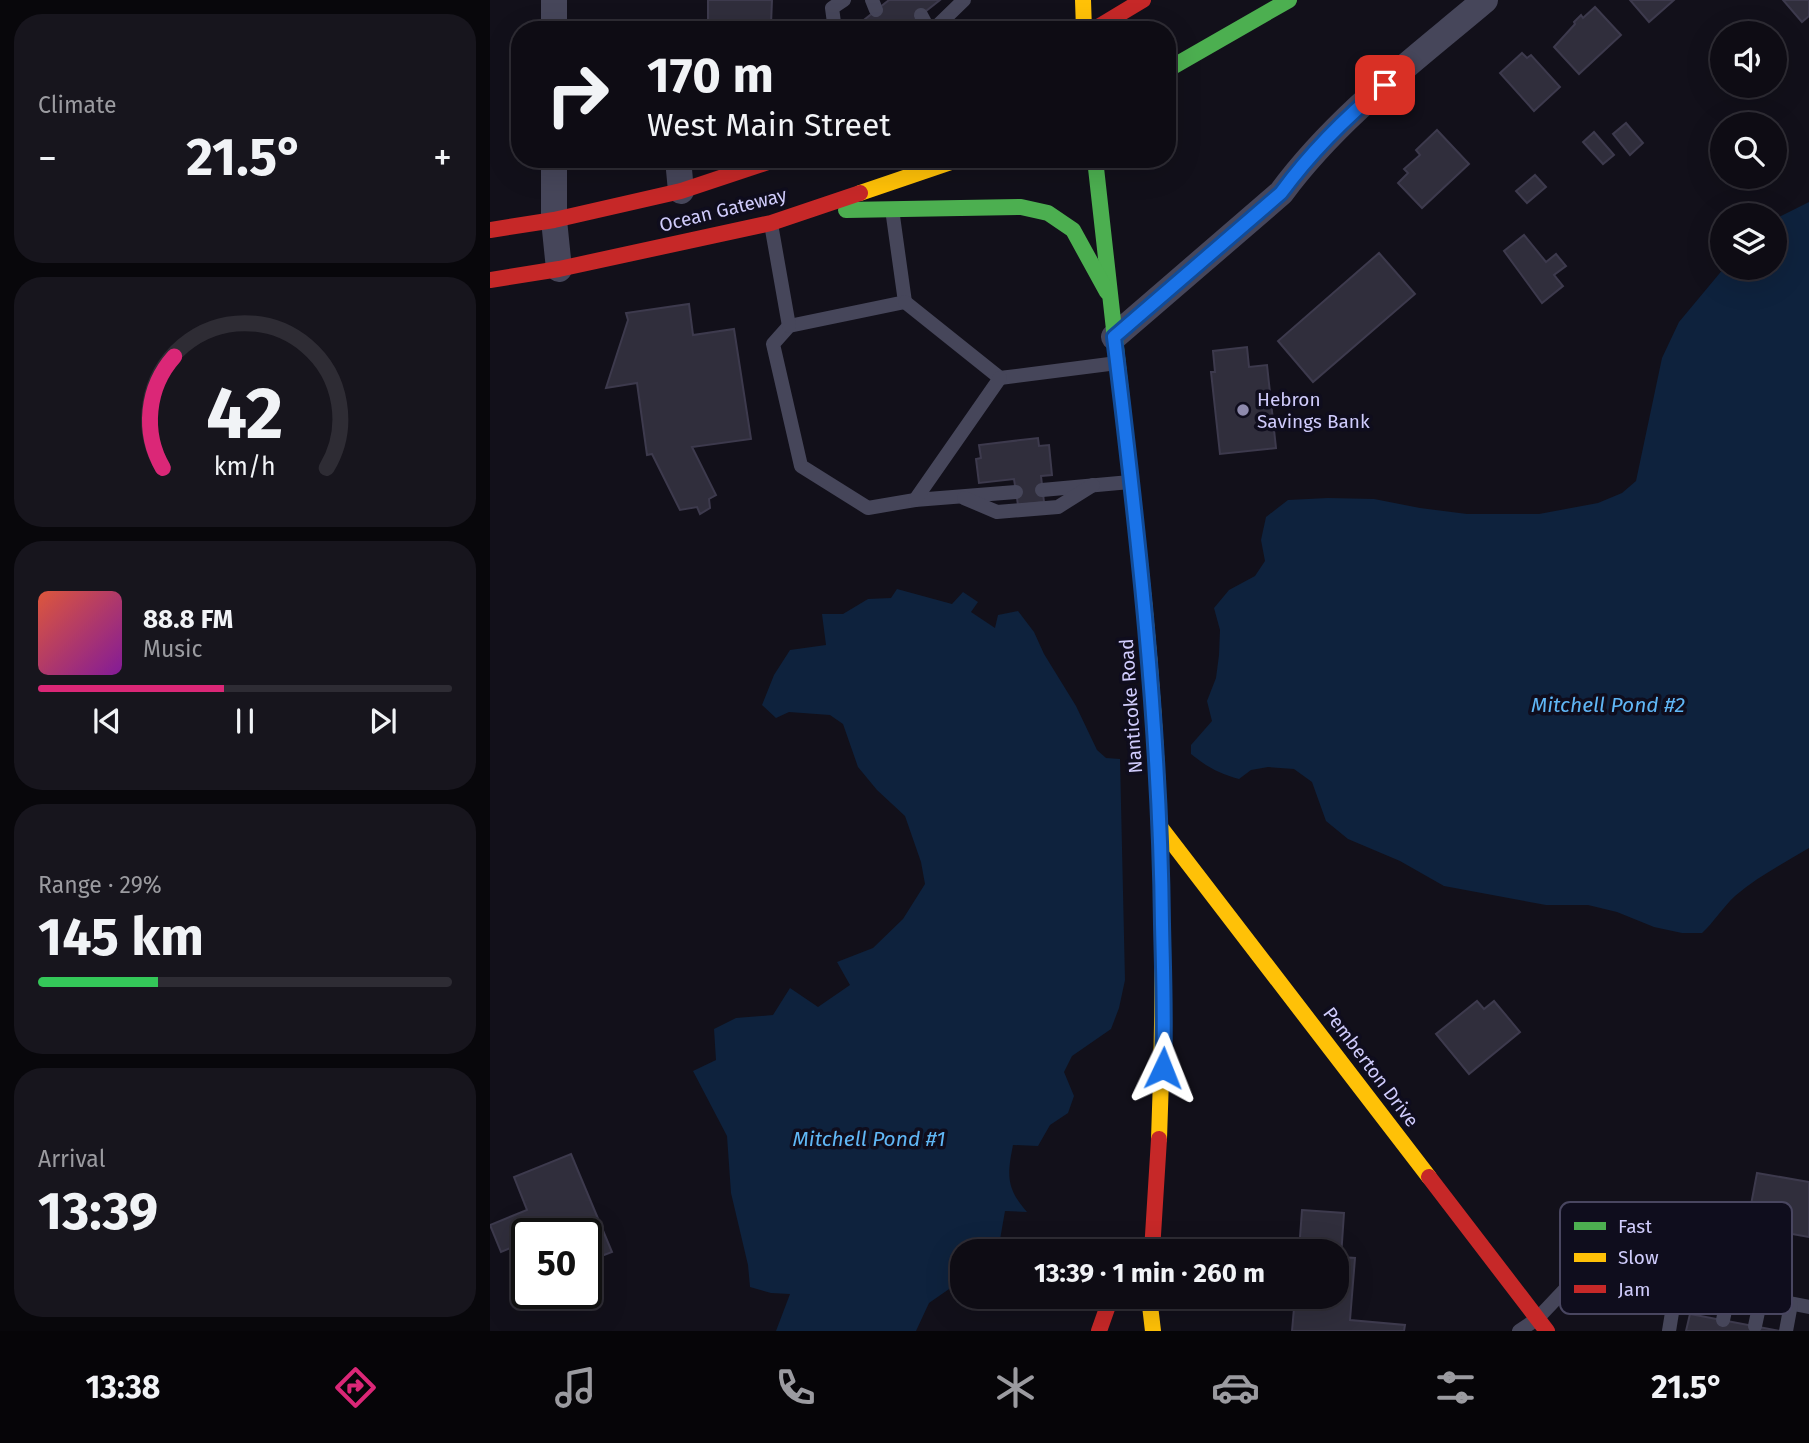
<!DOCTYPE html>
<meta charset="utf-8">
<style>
:root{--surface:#0e0c14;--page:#17151d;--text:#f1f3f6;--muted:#9b9ba0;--line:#2e2c34;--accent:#db2777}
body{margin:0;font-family:"Fira Sans",sans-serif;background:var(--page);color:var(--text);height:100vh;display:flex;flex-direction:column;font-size:26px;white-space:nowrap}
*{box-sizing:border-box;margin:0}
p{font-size:23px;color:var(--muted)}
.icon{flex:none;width:38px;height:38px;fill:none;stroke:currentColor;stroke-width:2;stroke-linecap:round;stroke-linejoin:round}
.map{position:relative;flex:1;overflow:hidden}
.details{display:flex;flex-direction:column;gap:14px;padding:14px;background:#08070b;width:490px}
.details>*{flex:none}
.hud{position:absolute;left:21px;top:21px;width:665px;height:147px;border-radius:28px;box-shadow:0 7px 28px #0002,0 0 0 2px var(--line);background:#0e0c14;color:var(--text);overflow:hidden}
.buttons{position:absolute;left:1220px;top:21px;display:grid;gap:14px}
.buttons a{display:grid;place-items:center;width:77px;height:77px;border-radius:50%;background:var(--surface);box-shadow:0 7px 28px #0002,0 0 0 2px var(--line);font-size:35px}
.speed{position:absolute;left:21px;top:1218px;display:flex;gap:14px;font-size:35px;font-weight:700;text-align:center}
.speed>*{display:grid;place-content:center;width:91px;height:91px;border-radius:50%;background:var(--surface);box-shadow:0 7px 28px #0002,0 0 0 2px var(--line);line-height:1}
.speed .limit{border:4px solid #111;border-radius:10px;background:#fff;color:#111}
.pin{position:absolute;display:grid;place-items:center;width:60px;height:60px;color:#fff;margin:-30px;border-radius:14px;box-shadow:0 4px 10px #0006}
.me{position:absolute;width:77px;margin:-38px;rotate:2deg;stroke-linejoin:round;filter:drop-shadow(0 0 5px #0008)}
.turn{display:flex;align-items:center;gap:24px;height:147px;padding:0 21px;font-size:32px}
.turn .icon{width:91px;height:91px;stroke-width:2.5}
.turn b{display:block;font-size:49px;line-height:60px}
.big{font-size:52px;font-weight:700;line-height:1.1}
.details .tile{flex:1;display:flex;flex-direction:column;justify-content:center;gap:10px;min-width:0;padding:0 24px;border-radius:28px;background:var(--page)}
.details .dial{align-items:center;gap:0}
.dial svg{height:182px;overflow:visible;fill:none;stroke:var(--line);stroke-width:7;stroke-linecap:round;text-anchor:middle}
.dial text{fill:var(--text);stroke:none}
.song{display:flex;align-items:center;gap:21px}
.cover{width:84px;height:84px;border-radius:10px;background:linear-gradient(135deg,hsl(10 70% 55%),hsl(290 70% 35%))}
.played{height:7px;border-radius:4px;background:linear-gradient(90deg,var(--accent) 45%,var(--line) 45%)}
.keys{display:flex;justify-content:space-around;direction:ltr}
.heat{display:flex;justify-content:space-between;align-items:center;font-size:38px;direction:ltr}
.charge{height:10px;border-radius:5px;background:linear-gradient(90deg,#34c759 29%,var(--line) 0)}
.trip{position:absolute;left:460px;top:1239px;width:399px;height:70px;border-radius:28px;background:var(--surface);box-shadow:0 7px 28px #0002,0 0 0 2px var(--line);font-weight:700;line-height:70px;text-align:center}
.menu{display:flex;height:112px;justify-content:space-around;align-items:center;background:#060508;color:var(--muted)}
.menu .icon{width:49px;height:49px}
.menu .active{color:var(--accent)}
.menu b{font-size:32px;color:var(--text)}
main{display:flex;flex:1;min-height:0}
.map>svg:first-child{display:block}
.water{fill:#0e223d}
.building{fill:#302e3c;stroke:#3d3a4d;stroke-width:2}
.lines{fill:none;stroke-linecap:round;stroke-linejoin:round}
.lane{stroke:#46465a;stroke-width:14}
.street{stroke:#46465a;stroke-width:26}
.fast{stroke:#4caf50;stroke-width:16}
.slow{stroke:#ffc107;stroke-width:16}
.jam{stroke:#c62828;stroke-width:16}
.route-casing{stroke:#114b97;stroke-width:18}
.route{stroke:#1a73e8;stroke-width:12}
.poi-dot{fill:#8e8aad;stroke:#0f0d1d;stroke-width:2.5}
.labels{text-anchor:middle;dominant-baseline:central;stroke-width:7;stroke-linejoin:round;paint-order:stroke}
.street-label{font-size:19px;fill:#d0ccfc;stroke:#0f0d1d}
.poi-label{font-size:19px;fill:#d0ccfc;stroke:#0f0d1d;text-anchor:start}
.water-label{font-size:21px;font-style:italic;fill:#60b7f6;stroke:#0f0d1d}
.key{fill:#0f0d1d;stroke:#494660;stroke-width:2}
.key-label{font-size:19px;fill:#d0ccfc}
</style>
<main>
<section class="details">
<div class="tile"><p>Climate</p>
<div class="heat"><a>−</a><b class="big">21.5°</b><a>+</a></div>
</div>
<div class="tile dial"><svg viewBox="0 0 100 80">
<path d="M14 69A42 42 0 1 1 86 69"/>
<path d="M14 69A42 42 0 0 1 19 20" stroke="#db2777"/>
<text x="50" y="56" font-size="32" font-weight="700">42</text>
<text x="50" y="72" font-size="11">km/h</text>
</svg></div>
<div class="tile">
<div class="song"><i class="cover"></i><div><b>88.8 FM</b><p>Music</p></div></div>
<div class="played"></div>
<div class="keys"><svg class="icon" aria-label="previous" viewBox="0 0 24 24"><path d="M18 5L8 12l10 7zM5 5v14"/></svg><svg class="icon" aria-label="pause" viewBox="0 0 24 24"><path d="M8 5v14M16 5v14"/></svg><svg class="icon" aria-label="next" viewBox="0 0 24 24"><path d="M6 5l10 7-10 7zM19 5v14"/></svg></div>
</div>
<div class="tile"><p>Range · 29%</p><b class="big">145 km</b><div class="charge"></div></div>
<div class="tile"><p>Arrival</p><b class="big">13:39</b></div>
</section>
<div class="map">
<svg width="1319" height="1331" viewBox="0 0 1319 1331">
<rect width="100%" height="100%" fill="#12101a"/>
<g class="water">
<path d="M1319 202V848C1294 863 1267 877 1245 896 1233 907 1224 922 1212 933H1192L1164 927 1127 912 1098 905H1056L954 886 910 861 858 839 836 821 822 782 804 769 778 767 761 770 749 779C730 774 717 767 701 754V745L722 721 717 701 726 678 729 655 730 630 724 608 739 590 765 576 775 561 771 540 776 517 798 500 838 498 884 499 930 508 977 514H1049L1108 503 1132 493 1146 481 1172 358 1189 322 1234 268H1284L1285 219Z"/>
<path d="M407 589 462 604 473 592 488 602 481 612 505 628 508 615 528 611 544 632 554 654 586 706 607 750 616 758 630 759 635 980 629 1008 621 1029 582 1056 574 1072 584 1096 578 1113 560 1125 548 1146 523 1145C517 1175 516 1188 537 1212L515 1211 508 1251H472V1280L439 1303 426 1331H286L300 1294 281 1293 260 1287 258 1265 241 1193 237 1136 203 1071 226 1060 224 1029 246 1018 283 1015 300 988 328 1007 360 985 347 962 383 948 413 919 435 884 431 862 415 816 387 790 368 767 353 724 340 715 299 712 286 718 272 705 284 675 300 650 336 645 332 614H353L378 599 401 598Z"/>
</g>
<g class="building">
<path d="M218 0H282L281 24 276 30H222L218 25Z"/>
<path d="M399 0H450L412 30H373L370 23Z"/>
<path d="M1140 0H1184L1159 22Z"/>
<path d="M1293 0H1319V16L1312 22Z"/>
<path d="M1105 7 1131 35 1089 74 1064 47 1085 24 1084 22 1091 15 1093 18Z"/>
<path d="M1032 53 1037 58 1041 55 1070 87 1044 111 1010 73Z"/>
<path d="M1136 123 1153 143 1140 155 1123 134Z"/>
<path d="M947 130 979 164 932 208 908 183 918 173 914 169 930 155 926 150Z"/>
<path d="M1104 132 1124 155 1113 164 1093 142Z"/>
<path d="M1045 175 1056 187 1037 203 1026 191Z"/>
<path d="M1034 235 1056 262 1066 254 1076 266 1064 275 1073 286 1052 303 1014 251Z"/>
<path d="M889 253 925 294 823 382 788 341Z"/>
<path d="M199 304 203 335 244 329 261 439 202 447 226 495 219 499 220 508 210 514 207 507 190 510 162 454 157 455 147 383 116 388 138 320 136 313Z"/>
<path d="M757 347 759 367 777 365 786 448 730 454 721 372H725L723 351Z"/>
<path d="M548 438 549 446 559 445 562 475 551 476 554 502 528 505 524 479 489 483 486 459 491 458 489 445Z"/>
<path d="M987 1001 994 1009 1004 1001 1030 1032 979 1074 946 1034Z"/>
<path d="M81 1154 122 1252 96 1262V1234H37V1241L11 1252 0 1225 37 1210 24 1177Z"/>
<path d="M1267 1173 1319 1182V1237L1257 1226Z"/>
<path d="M812 1210 854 1213 851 1257 865 1258 860 1320 915 1325 914 1331H802L805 1297H847V1251H809Z"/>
<path d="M1200 1314 1290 1331H1196Z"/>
</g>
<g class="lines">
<g class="lane">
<path d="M382 0 386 10"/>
<path d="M431 15 439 30"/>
<path d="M345 30 342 8 354 0"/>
<path d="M443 30 474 0"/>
<path d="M402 209 415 302 299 326 283 344 311 466 378 508 425 500 526 492"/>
<path d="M281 224 299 326"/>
<path d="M415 302 510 378 627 363"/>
<path d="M552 490 640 482"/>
<path d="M474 498 507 512 568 507 603 485"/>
<path d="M425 500 510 378"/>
<path d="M1233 1320 1239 1292"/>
<path d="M1265 1326 1271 1298"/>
<path d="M1029 1331 1047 1319 1081 1283 1112 1270 1135 1271 1319 1307"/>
<path d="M1179 1331 1187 1282"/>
<path d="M1296 1331 1301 1304"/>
</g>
<g class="street">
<path d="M64 0V30"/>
<path d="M64 159V220L69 269"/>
<path d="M188 159 191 191"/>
<path d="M624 337 791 193C847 117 924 60 995 0"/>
</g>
<g class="fast">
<path d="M677 70 799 0"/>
<path d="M605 159 649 554"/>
<path d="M356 210 531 207 558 213 583 230 617 292"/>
</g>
<g class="slow">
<path d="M593 0 594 30"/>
<path d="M370 193 470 159"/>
<path d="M649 554C671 749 677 943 669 1139"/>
<path d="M671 828 939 1177"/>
<path d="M659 1297 663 1331"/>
</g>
<g class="jam">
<path d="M603 30 653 0"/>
<path d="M0 230 64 220 191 191 287 159"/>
<path d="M0 280 69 269 281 223 370 193"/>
<path d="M939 1177 1057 1331"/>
<path d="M662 1251 669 1139"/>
<path d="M609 1331 621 1297"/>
</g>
</g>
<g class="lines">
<defs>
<path id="route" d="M673 1068C675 1020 673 972 672 924 670 728 648 533 624 337L791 193C821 152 856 117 895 85"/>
</defs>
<use href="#route" class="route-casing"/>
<use href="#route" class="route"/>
</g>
<circle class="poi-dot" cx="753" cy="410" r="7"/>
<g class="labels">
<g class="street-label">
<text transform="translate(233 210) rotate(-14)">Ocean Gateway</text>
<text transform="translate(641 706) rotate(-94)">Nanticoke Road</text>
<text transform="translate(881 1067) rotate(53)">Pemberton Drive</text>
</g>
<g class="poi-label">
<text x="767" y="399">Hebron<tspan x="767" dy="22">Savings Bank</tspan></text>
</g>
<g class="water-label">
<text x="1118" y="705">Mitchell Pond #2</text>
<text x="379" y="1139">Mitchell Pond #1</text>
</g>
</g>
<rect x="1070" y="1202" width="232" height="112" rx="10" class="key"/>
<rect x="1084" y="1222" width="32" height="8" fill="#4caf50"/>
<rect x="1084" y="1253" width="32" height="9" fill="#ffc107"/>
<rect x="1084" y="1285" width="32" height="8" fill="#c62828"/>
<g class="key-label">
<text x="1128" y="1233">Fast</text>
<text x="1128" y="1264">Slow</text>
<text x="1128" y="1296">Jam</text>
</g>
</svg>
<div class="buttons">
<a><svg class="icon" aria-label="sound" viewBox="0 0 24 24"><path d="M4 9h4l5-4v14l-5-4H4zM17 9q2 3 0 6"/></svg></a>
<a><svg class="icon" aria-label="search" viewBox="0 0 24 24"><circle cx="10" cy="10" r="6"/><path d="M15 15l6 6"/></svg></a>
<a><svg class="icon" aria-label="layers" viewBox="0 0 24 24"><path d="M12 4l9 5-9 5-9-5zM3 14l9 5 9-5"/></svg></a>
</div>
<div class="speed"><div class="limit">50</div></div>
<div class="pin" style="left:895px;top:85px;background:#d93025"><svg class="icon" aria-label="arrive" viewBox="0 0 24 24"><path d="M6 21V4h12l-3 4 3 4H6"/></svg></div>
<svg class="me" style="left:673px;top:1068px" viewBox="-20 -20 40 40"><path d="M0-17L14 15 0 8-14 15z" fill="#1a73e8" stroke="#fff" stroke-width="4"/></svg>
<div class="trip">13:39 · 1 min · 260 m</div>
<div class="hud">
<div class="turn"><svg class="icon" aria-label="right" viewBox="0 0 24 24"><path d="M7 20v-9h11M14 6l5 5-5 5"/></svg><div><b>170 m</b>West Main Street</div></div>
</div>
</div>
</main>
<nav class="menu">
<b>13:38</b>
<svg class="icon active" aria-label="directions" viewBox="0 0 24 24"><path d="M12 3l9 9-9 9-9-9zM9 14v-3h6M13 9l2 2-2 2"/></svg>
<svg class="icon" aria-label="music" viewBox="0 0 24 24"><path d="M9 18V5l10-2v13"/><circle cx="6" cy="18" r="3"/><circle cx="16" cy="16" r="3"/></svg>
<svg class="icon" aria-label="phone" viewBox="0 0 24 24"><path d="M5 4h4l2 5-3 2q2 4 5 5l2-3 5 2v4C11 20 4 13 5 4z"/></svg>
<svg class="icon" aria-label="climate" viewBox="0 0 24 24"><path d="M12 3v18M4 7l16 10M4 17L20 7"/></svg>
<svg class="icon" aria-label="car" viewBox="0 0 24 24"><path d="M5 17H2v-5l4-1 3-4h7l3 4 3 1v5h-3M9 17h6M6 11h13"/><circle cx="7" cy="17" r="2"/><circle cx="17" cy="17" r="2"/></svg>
<svg class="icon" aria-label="filters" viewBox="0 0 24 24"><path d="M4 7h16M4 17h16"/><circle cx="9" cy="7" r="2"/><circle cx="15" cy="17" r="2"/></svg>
<b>21.5°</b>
</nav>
